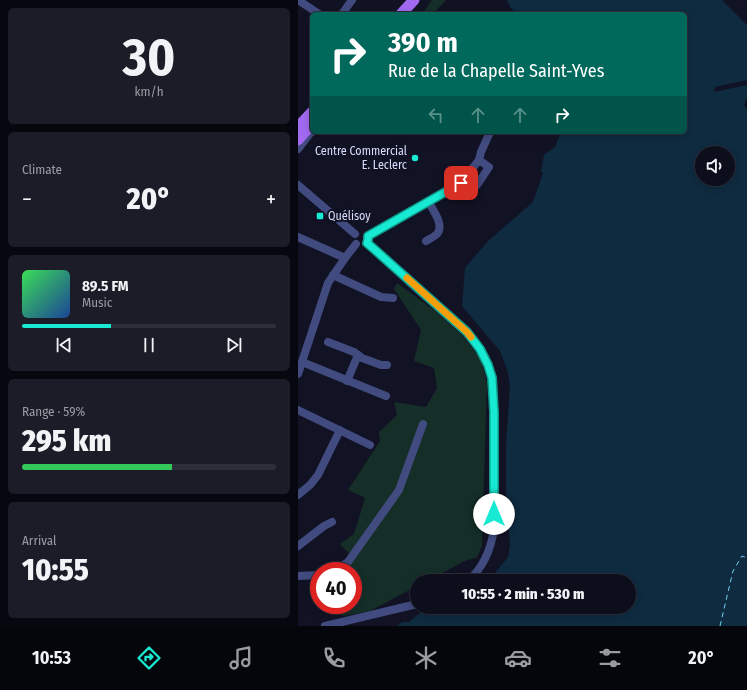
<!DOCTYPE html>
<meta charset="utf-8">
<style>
:root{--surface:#0d0e1b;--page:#1b1c28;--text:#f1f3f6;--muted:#9a9ca3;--line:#2d2e3a;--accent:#17e9d2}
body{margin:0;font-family:"Fira Sans Condensed",sans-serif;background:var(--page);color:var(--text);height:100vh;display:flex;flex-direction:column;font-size:15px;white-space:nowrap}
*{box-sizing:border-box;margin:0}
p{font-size:13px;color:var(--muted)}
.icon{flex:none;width:22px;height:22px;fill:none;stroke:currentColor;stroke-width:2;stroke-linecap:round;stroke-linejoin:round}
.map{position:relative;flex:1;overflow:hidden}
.panel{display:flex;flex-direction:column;gap:8px;padding:8px;background:#07080f;width:298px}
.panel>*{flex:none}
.guide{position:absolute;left:12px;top:12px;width:377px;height:122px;border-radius:6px;box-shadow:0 2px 10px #0003,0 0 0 1px var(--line);background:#00695c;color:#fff;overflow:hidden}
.fabs{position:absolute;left:397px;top:146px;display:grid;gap:8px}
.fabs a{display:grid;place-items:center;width:40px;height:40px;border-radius:50%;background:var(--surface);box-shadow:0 2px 10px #0003,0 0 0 1px var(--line);font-size:20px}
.speed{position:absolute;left:12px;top:562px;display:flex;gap:8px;font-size:20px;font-weight:700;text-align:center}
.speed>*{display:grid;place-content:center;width:52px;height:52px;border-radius:50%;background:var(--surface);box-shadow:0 2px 10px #0003,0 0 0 1px var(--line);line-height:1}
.speed .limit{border:6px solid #d22;background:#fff;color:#111}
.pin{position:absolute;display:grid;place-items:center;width:34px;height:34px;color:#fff;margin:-17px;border-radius:8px;box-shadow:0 2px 6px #0006}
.me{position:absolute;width:44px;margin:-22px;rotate:0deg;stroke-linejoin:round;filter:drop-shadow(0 0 3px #0008)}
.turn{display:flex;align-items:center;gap:14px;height:84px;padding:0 12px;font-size:18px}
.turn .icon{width:52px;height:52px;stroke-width:2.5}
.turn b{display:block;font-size:28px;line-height:34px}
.lanes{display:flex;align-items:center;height:38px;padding:0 12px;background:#0003;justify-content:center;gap:20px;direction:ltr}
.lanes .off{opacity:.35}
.big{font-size:30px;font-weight:800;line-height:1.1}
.panel .tile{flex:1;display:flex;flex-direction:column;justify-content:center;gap:6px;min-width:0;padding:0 14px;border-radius:6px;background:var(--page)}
.panel .dial{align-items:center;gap:0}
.dial b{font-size:52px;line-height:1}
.song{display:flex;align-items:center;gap:12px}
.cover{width:48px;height:48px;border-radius:6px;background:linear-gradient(135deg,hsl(130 70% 55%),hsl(220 70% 35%))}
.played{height:4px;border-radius:2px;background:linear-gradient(90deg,var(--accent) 35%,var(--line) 35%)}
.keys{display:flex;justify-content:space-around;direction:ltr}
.heat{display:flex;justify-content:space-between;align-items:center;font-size:22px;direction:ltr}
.charge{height:6px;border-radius:3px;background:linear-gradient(90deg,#34c759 59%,var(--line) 0)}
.trip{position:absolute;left:112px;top:574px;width:226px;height:40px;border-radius:20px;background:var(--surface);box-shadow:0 2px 10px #0003,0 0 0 1px var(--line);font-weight:800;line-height:40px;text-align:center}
.menu{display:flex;height:64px;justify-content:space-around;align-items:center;background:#05060b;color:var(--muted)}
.menu .icon{width:28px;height:28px}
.menu .selected{color:var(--accent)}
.menu b{font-size:18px;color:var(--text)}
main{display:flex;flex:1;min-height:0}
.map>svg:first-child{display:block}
.green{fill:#152e28}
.water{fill:#0f2b40;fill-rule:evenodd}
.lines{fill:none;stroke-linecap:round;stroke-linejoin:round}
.ferry{stroke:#70d1f2;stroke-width:1;stroke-dasharray:5 4;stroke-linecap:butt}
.minor{stroke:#414b7f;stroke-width:8}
.major{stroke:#a26af1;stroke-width:11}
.route-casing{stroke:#0f9788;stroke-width:10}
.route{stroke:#17e9d2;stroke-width:7}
.slow{stroke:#f59e0b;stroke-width:7}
.poi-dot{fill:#17e9d2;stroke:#111224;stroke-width:1.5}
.labels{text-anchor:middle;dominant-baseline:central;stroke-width:4;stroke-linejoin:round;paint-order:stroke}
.poi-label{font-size:12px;fill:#d8dcfb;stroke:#111224;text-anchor:end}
</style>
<main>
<section class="panel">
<div class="tile dial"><b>30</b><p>km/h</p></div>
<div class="tile"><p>Climate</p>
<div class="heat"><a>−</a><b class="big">20°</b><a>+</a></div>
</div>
<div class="tile">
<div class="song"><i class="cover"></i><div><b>89.5 FM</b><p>Music</p></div></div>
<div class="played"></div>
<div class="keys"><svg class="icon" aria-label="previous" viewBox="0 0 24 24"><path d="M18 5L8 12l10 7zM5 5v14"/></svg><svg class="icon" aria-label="pause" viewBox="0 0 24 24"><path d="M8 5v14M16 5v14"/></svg><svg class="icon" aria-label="next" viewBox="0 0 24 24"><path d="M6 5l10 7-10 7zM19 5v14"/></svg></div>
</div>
<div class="tile"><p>Range · 59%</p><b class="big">295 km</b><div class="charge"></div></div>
<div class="tile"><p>Arrival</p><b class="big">10:55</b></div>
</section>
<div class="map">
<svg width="449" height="626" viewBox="0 0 449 626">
<rect width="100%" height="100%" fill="#111224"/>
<g class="green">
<path d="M134 0H148L135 14H124Z"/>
<path d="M99 283 137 311 164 335 182 358 189 383 184 546 179 557 167 561 129 581H119V586L72 611 46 616 33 611 34 605H55V571H49L51 570 52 555 42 544 56 534 67 498 50 490 82 441 81 432 99 415 96 402 128 407 139 388 136 368 116 361 123 330 96 289Z"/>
</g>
<path class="water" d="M209 0H424L449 25V80L417 87 416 92 449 85V98L446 105 449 109V626H99L104 622H111L123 612 140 609 144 607H331V581H190L210 557 212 544 208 506V444L212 386 210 373 202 351 164 306 167 268 190 241 235 202 245 173 243 171 246 155 257 147 263 132H387V14H219L212 7ZM404 153H430V179H404Z"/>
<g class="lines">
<path class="ferry" d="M422 626 435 571 444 556 449 558"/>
<g class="minor">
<path d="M0 0 21 14"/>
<path d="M44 14 54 0"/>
<path d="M0 149 13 132H14"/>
<path d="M168 176 179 185 191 167 181 160"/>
<path d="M0 185 57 234"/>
<path d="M70 236 163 183 181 160 183 152 192 132"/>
<path d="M0 237 47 258"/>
<path d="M128 241C131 239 136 237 139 234 147 225 134 209 130 201"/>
<path d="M69 243 169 332 182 349 190 365 195 378 196 412V529C193 549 186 567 170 581"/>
<path d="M35 275 83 297 95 298"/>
<path d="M30 342 56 352 64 358 83 365H89"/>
<path d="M4 362 88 396"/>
<path d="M0 374 30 283 47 258 58 244"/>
<path d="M49 381 60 355"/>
<path d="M0 410 72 445"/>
<path d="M0 495 12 485 20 475 42 430"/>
<path d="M0 546 26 526 34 522"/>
<path d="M36 571 50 562 101 490 125 424"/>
<path d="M0 576 21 575"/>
<path d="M27 626 119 604"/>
</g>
<g class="major">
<path d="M103 14 116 0"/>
<path d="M0 127 14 112"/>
<path d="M0 140 14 124"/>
</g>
</g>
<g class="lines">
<defs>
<path id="route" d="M163 183 70 236V240L69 243 76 249 169 332 182 349 190 365 194 378 196 412V514"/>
</defs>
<use href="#route" class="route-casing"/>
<use href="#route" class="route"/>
<path class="slow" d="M109 278 169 332 173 337"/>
</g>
<g class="poi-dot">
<circle cx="117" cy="158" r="4"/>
<rect x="18" y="212" width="8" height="8" rx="2"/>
</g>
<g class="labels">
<g class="poi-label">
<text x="109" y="151">Centre Commercial<tspan x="109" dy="14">E. Leclerc</tspan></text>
<text x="30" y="216" text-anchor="start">Quélisoy</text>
</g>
</g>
</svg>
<div class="fabs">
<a><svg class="icon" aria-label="sound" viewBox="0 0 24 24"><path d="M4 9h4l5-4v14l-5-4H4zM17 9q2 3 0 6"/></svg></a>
</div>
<div class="speed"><div class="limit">40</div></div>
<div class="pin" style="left:163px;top:183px;background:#d93025"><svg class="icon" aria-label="arrive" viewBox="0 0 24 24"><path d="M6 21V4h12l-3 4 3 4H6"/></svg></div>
<svg class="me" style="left:196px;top:514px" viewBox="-20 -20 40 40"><circle r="19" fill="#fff"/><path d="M0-13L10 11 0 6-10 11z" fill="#17e9d2"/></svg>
<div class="trip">10:55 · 2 min · 530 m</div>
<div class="guide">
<div class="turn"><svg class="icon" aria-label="right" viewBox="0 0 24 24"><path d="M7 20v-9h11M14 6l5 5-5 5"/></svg><div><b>390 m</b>Rue de la Chapelle Saint-Yves</div></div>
<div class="lanes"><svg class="icon off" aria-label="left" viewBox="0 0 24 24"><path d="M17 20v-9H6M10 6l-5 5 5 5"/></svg><svg class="icon off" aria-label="ahead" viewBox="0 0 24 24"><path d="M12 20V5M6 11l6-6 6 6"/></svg><svg class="icon off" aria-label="ahead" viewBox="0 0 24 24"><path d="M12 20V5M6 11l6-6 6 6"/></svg><svg class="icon" aria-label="right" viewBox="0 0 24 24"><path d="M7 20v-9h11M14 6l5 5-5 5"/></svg></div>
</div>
</div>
</main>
<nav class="menu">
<b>10:53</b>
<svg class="icon selected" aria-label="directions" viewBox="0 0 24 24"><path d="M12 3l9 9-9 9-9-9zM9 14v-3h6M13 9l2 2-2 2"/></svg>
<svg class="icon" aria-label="music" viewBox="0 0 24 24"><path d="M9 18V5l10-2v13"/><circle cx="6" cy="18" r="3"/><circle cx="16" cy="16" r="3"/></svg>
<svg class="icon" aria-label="phone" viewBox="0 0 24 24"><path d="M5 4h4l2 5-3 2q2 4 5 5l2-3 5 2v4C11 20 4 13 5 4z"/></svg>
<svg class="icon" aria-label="climate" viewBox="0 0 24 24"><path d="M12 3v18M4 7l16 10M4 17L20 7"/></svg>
<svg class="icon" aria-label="car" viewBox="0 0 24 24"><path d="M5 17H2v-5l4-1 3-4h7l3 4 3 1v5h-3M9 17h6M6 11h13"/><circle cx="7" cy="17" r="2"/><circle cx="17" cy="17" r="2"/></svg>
<svg class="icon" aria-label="filters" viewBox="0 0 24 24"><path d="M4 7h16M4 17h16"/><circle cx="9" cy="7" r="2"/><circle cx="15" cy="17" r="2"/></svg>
<b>20°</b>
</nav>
